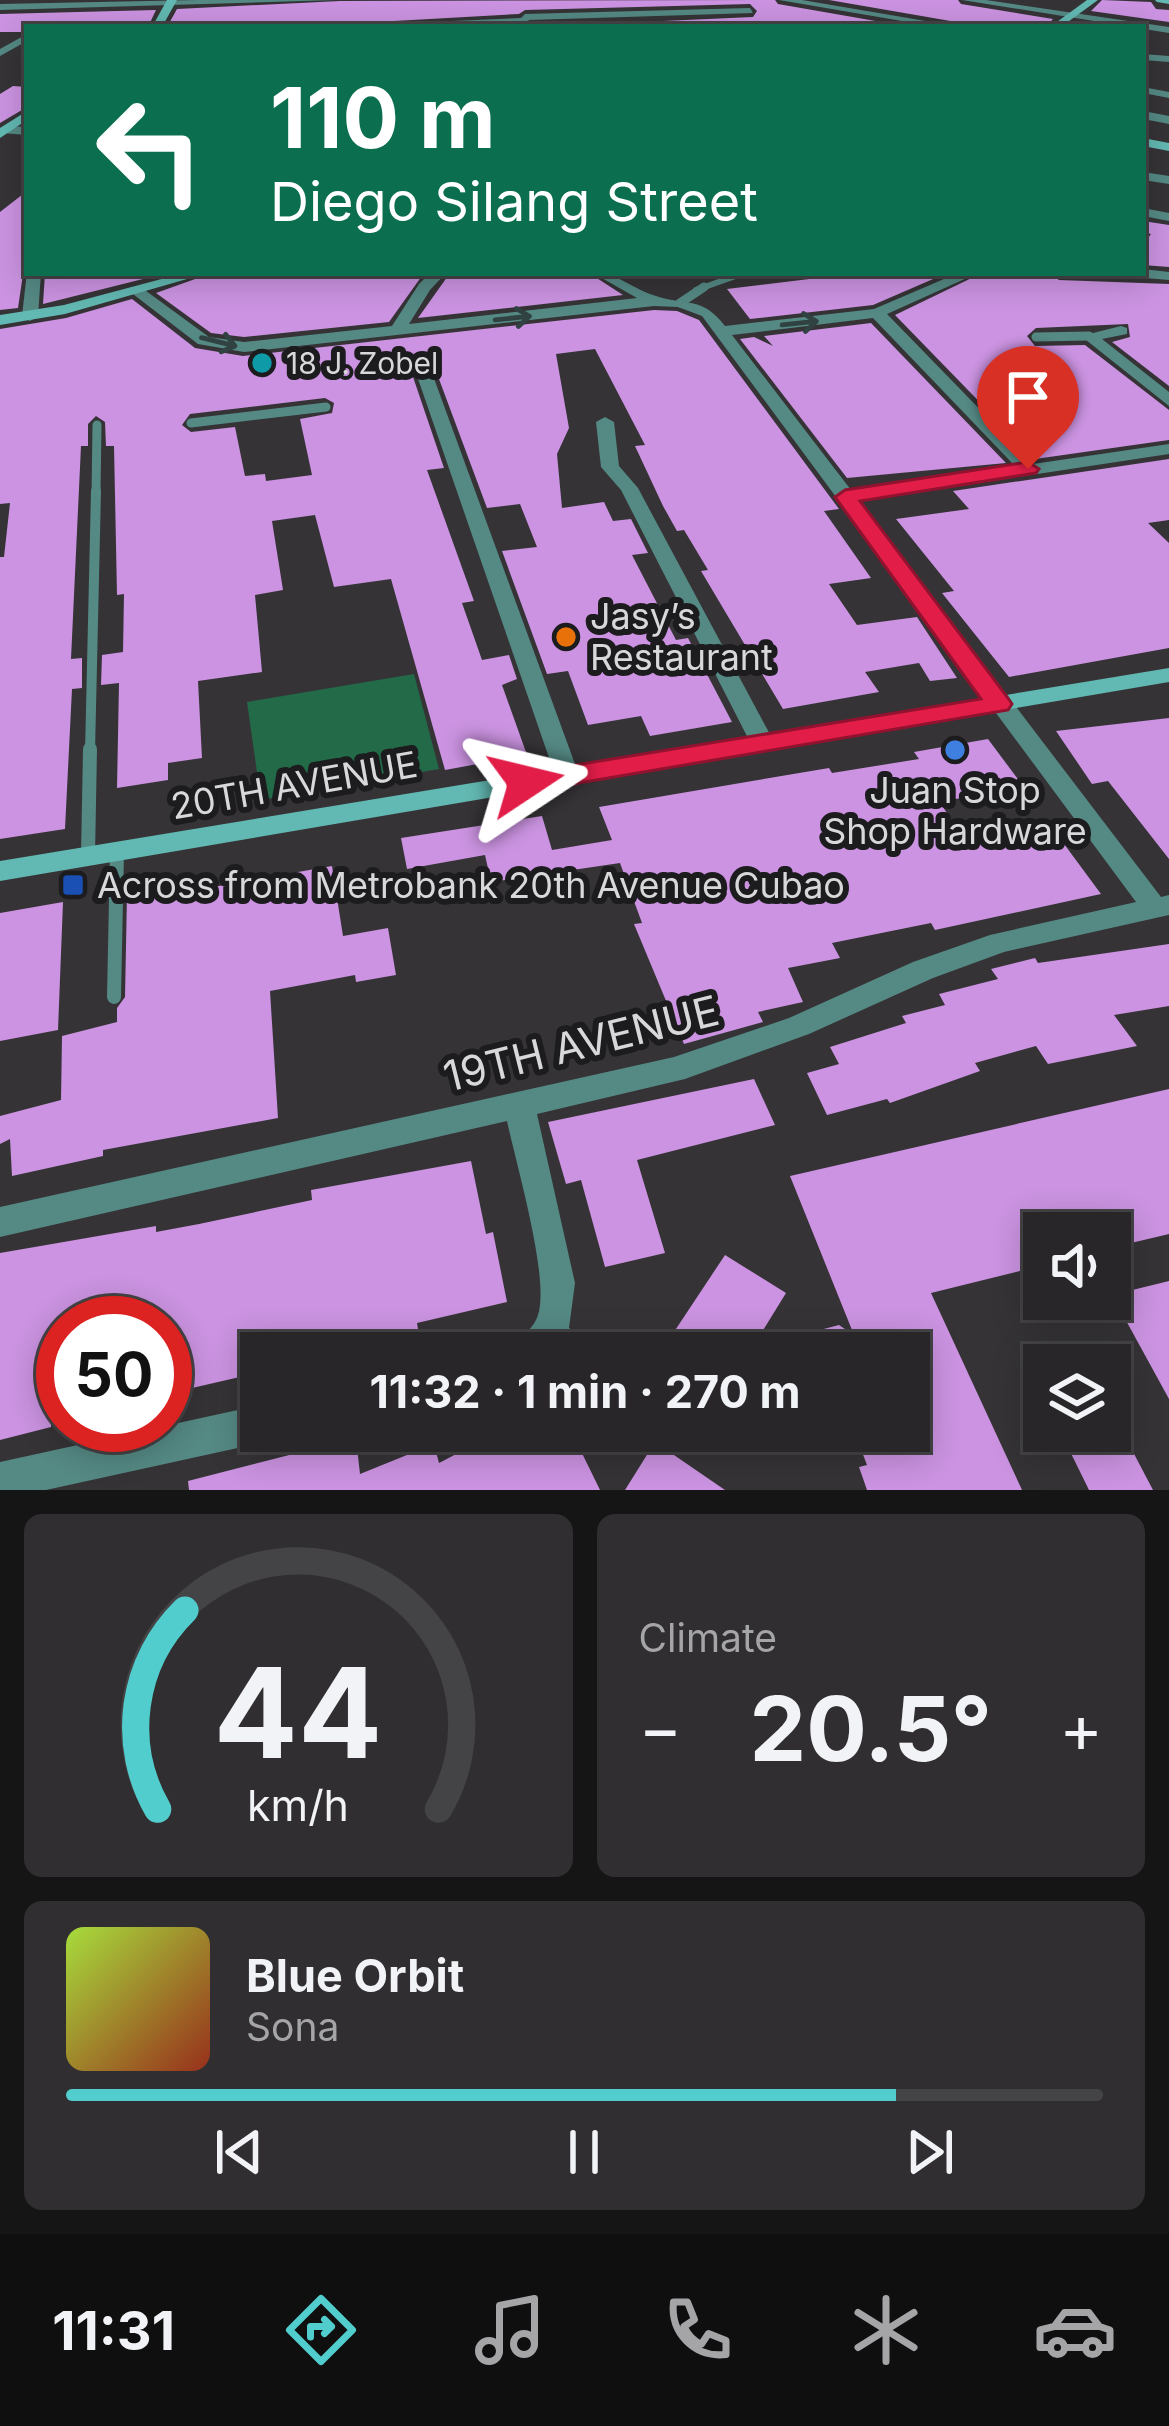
<!DOCTYPE html>
<meta charset="utf-8">
<style>
:root{--surface:#282628;--page:#302e30;--text:#f1f3f6;--muted:#a5a5a8;--line:#444345;--accent:#52cdcd}
body{margin:0;font-family:Inter,sans-serif;background:var(--page);color:var(--text);height:100vh;display:flex;flex-direction:column;font-size:45px;white-space:nowrap}
*{box-sizing:border-box;margin:0}
p{font-size:39px;color:var(--muted)}
.icon{flex:none;width:66px;height:66px;fill:none;stroke:currentColor;stroke-width:2;stroke-linecap:round;stroke-linejoin:round}
.map{position:relative;height:1490px;overflow:hidden}
.panel{display:flex;flex-direction:column;gap:24px;padding:24px;background:#161516;flex:1}
.panel>*{flex:none}
.hud{position:absolute;left:24px;top:24px;width:1122px;height:252px;border-radius:0px;box-shadow:0 6px 30px #0003,0 0 0 3px var(--line);background:#0b6e4f;color:#fff;overflow:hidden}
.controls{position:absolute;left:1023px;top:1212px;display:grid;gap:24px}
.controls a{display:grid;place-items:center;width:108px;height:108px;border-radius:0px;background:var(--surface);box-shadow:0 6px 30px #0003,0 0 0 3px var(--line);font-size:60px}
.speed{position:absolute;left:36px;top:1296px;display:flex;gap:24px;font-size:60px;font-weight:700;text-align:center}
.speed>*{display:grid;place-content:center;width:156px;height:156px;border-radius:50%;background:var(--surface);box-shadow:0 6px 30px #0003,0 0 0 3px var(--line);line-height:1}
.speed .limit{border:18px solid #d22;background:#fff;color:#111}
.pin{position:absolute;display:grid;place-items:center;width:102px;height:102px;color:#fff;margin:-123px -51px;border-radius:50% 50% 50% 0;rotate:-45deg;box-shadow:0 0 12px #0007}
.pin .icon{rotate:45deg}
.me{position:absolute;width:132px;margin:-66px;rotate:80deg;stroke-linejoin:round;filter:drop-shadow(0 0 9px #0008)}
.turn{display:flex;align-items:center;gap:42px;height:252px;padding:0 48px;font-size:54px}
.turn .icon{width:156px;height:156px;stroke-width:2.5}
.turn b{display:block;font-size:84px;line-height:102px}
.big{font-size:90px;font-weight:700;line-height:1.1}
.panel .card{flex:1;display:flex;flex-direction:column;justify-content:center;gap:18px;min-width:0;padding:0 42px;border-radius:18px;background:var(--page)}
.panel .dial{align-items:center;gap:0}
.dial svg{height:312px;overflow:visible;fill:none;stroke:var(--line);stroke-width:7;stroke-linecap:round;text-anchor:middle}
.dial text{fill:var(--text);stroke:none}
.song{display:flex;align-items:center;gap:36px}
.cover{width:144px;height:144px;border-radius:18px;background:linear-gradient(135deg,hsl(80 70% 55%),hsl(10 70% 35%))}
.played{height:12px;border-radius:6px;background:linear-gradient(90deg,var(--accent) 80%,var(--line) 80%)}
.keys{display:flex;justify-content:space-around;direction:ltr}
.heat{display:flex;justify-content:space-between;align-items:center;font-size:66px;direction:ltr}
.panel .tiles{flex:1;display:grid;gap:24px;grid-template-columns:1fr 1fr}
.card:last-child{grid-column:span 2}
.trip{position:absolute;left:240px;top:1332px;width:690px;height:120px;border-radius:0px;background:var(--surface);box-shadow:0 6px 30px #0003,0 0 0 3px var(--line);font-weight:700;line-height:120px;text-align:center}
.dock{display:flex;height:192px;justify-content:space-around;align-items:center;background:#100f10;color:var(--muted)}
.dock .icon{width:84px;height:84px}
.dock .on{color:var(--accent)}
.dock b{font-size:54px;color:var(--text)}
.map>svg:first-child{display:block}
.green{fill:#226a48}
.building{fill:#cb93e1;fill-rule:evenodd}
.lines{fill:none;stroke-linecap:round;stroke-linejoin:round}
.lane-far3{stroke:#558984;stroke-width:6}
.lane-far2{stroke:#558984;stroke-width:9}
.lane-far1{stroke:#558984;stroke-width:10}
.lane{stroke:#558984;stroke-width:14}
.street{fill:#558984;fill-rule:evenodd}
.secondary{fill:#62b8b2;fill-rule:evenodd}
.oneway{stroke:#304241}
.route{fill:#e11d48;stroke:#92132f;stroke-width:3}
.culture-dot{fill:#0f9aa8;stroke:#1c1b1d;stroke-width:4.5}
.food-dot{fill:#e8710a;stroke:#1c1b1d;stroke-width:4.5}
.shop-dot{fill:#3f7fe0;stroke:#1c1b1d;stroke-width:4.5}
.transit-dot{fill:#1a4fb4;stroke:#1c1b1d;stroke-width:4.5}
.labels{text-anchor:middle;dominant-baseline:central;stroke-width:12;stroke-linejoin:round;paint-order:stroke}
.far-poi-label{font-size:30px;fill:#d8d7d9;stroke:#1c1b1d;text-anchor:start}
.poi-label{font-size:36px;fill:#d8d7d9;stroke:#1c1b1d;text-anchor:start}
.street-label{font-size:36px;fill:#d8d7d9;stroke:#1c1b1d}
.near-street-label{font-size:42px;fill:#d8d7d9;stroke:#1c1b1d}
</style>
<div class="map">
<svg width="1169" height="1490" viewBox="0 0 1169 1490">
<rect width="100%" height="100%" fill="#353336"/>
<path class="green" d="M414 674 439 769 261 800 247 702Z"/>
<g class="building">
<path d="M775 0 778 4 910 27H528L753 17 757 11 750 4 525 10 519 14 287 27H167L177 9 340 1Z"/>
<path d="M829 0H958L961 4 1053 19 1046 27H965L962 23Z"/>
<path d="M1102 0 1151 2 1156 9 1169 10V22L1091 11Z"/>
<path d="M156 10 148 27H27L22 32H0V14Z"/>
<path d="M13 86 27 87V107L0 123V94Z"/>
<path d="M27 191V247L18 308 0 310V212Z"/>
<path d="M1143 221 1169 225V267L1143 265V245L1151 234 1143 232Z"/>
<path d="M45 273H167L43 304Z"/>
<path d="M212 273H424L389 322 244 337 211 333 156 293Z"/>
<path d="M450 273H589L623 295 418 318Z"/>
<path d="M859 273H947L873 305 750 319 727 289Z"/>
<path d="M982 273H1050L1059 280 1169 284V386L1112 342 1130 337 1128 324 1036 328 1027 336 1035 346 1085 345 1169 410V440L1035 459 895 315Z"/>
<path d="M132 299 195 348 243 356 654 310 677 311 699 320 839 509 824 511 871 578 829 584 857 625 917 617 957 678 930 681 919 663 865 672 879 692 783 709 701 571 708 570 684 530 677 531 663 506 635 446 645 445 595 349 556 354 569 428 557 454 562 508 604 502 613 521 631 519 648 553 632 555 676 640 688 638 732 722 650 736 641 716 588 725 568 671 547 674 502 551 537 547 520 504 487 508 436 371 416 365 412 374 444 468 427 470 474 601 462 603 482 660 509 655 517 679 502 685 527 755 445 770 391 579 334 587 315 515 272 521 283 590 255 595 262 672 198 681 202 758 168 763V780L117 788 119 683 101 685 102 655 123 652 124 594 117 595 114 446H106L105 422 96 416 88 424V446H81L71 659 82 658V688L72 689 65 829 0 839V557H4L10 503 0 504V329L66 318ZM325 398 334 403 332 413 300 419 312 475 266 481 265 474 245 476 235 427 191 432 182 425 190 414Z"/>
<path d="M871 323 1006 463 847 478 740 339 754 337 773 346 764 336Z"/>
<path d="M1169 459V520L1148 523 1169 543V648L1009 677 942 593 954 591 896 519 969 509 953 491Z"/>
<path d="M1169 718V859L1108 781 1092 784 1056 731Z"/>
<path d="M988 739 1023 786 940 802 966 844 1053 829 1101 894 935 930 931 923 832 943 840 958 788 968 803 1002 758 1012 763 1022 684 1044 634 924 642 923 620 863 491 882 485 855 407 869 401 838 542 816 552 850 612 840 599 807 829 768 832 773 919 759 914 752Z"/>
<path d="M332 866 343 936 388 928 396 975 356 982 355 975 270 991 278 1118 103 1150V1156L12 1176 10 1139 0 1144V1116L61 1100 62 1036 117 1022V1008L125 997 127 895 150 890 151 898Z"/>
<path d="M63 902 58 1030 0 1041V913Z"/>
<path d="M1169 944V1006L1114 1015 1137 1046 1048 1064 1036 1046 975 1063 980 1071 890 1103 887 1099 827 1115 807 1073 839 1064 830 1047 906 1023 902 1016 945 1005 939 994 998 979 991 969 1035 958 1038 963Z"/>
<path d="M754 1079 775 1125 637 1160 665 1253 605 1267 581 1180 566 1184 548 1122Z"/>
<path d="M1169 1089V1234L1110 1248V1233H1044V1265L931 1293 1022 1490H867L859 1467 867 1465 854 1431H909V1353H824L816 1331 839 1325 854 1335 790 1176Z"/>
<path d="M471 1161 486 1234 493 1232 507 1302 417 1323 418 1329 327 1353H261V1372L166 1394 165 1323H118V1308L63 1322V1419L51 1422V1427L0 1440V1253L156 1226V1232L199 1224 312 1200 311 1190Z"/>
<path d="M725 1255 786 1293 749 1353H660Z"/>
<path d="M1169 1281V1399L1112 1295Z"/>
<path d="M487 1431H561L569 1449 578 1445 600 1490H189L188 1481 356 1438 360 1474 434 1444 439 1463 489 1437Z"/>
<path d="M1060 1431H1122L1153 1490H1089Z"/>
<path d="M655 1442 725 1490H625Z"/>
</g>
<g class="lines">
<path class="lane-far3" d="M696 290 744 273"/>
<g class="lane-far2">
<path d="M680 303 704 287"/>
<path d="M1036 337 1089 336"/>
<path d="M191 423 326 407"/>
<path d="M96 494 97 425"/>
</g>
<path class="lane-far1" d="M90 752 96 491"/>
<g class="lane">
<path d="M88 856 90 749"/>
<path d="M114 997 117 851"/>
</g>
<g class="street">
<path d="M197 0H336L0 10V4Z"/>
<path d="M779 0H802L961 27H937Z"/>
<path d="M962 0H986L1169 27V33Z"/>
<path d="M750 8 753 13 529 20 525 24 312 27 521 18 525 14Z"/>
<path d="M27 34V41L0 56V49Z"/>
<path d="M1143 54 1169 56V62L1143 60Z"/>
<path d="M1143 87 1169 92V98L1143 93Z"/>
<path d="M1143 111 1169 116V124L1143 119Z"/>
<path d="M6 126 27 127V135L2 133Z"/>
<path d="M1143 172 1169 176V184L1143 180Z"/>
<path d="M1143 208 1169 213V221L1143 216Z"/>
<path d="M1143 269 1169 272V280L1133 277 1126 273H1143Z"/>
<path d="M27 272 41 273 38 316 30 321 22 316Z"/>
<path d="M430 273H446L430 290 409 324 637 298 593 273C619 273 632 289 656 296 687 306 702 296 725 326L874 309 958 273H978L887 314 1033 464 1169 444V454L859 501 1161 897 1169 895V915L1004 952 933 978 809 1034 685 1079 537 1114 575 1283 569 1328 588 1341 593 1353H511C517 1338 533 1331 538 1315 550 1278 516 1164 507 1121L0 1237V1207L674 1057 789 1018 913 962 990 935 1136 902 702 316 678 307 654 306 244 352 198 344 129 291 142 288 209 337 244 342 392 326 419 284ZM873 318 1015 466 851 490 732 335Z"/>
<path d="M1121 326 1127 328V334L1102 339 1169 392V406L1081 336Z"/>
<path d="M418 369 432 373 579 775 576 781H558L555 775 416 373Z"/>
<path d="M605 417 614 422 619 466 638 488 774 742 770 748 762 750 750 742 621 490 601 467 596 422Z"/>
<path d="M261 1405V1431H277L274 1437 261 1443 46 1490H0V1462Z"/>
</g>
<g class="secondary">
<path d="M167 0H177L162 27H152Z"/>
<path d="M1087 0H1098L1061 27H1050Z"/>
<path d="M1155 0H1169V4L1157 2Z"/>
<path d="M27 111V120L0 138V128Z"/>
<path d="M1143 138 1169 143V151L1143 146Z"/>
<path d="M184 273H208L65 314 0 325V315L64 305Z"/>
<path d="M1169 668V682L0 881V861Z"/>
</g>
</g>
<defs><path id="oneway-shaft" d="M-6 0H5M1.5-3L5.5 0L1.5 3" fill="none" stroke-width="1.6" stroke-linecap="round" stroke-linejoin="round" transform="scale(3)"/></defs>
<g class="oneway">
<use href="#oneway-shaft" transform="translate(513 318) rotate(-6)"/>
<use href="#oneway-shaft" transform="translate(800 323) rotate(-6)"/>
<use href="#oneway-shaft" transform="translate(219 342) rotate(14)"/>
</g>
<path class="route" d="M1028 462 1039 469 1036 473 860 501 1008 698 1012 704 1008 710 526 792 516 789 512 782 516 776 526 773 981 699 835 497 845 490Z"/>
<circle class="culture-dot" cx="262" cy="363" r="12"/>
<circle class="food-dot" cx="566" cy="637" r="12"/>
<circle class="shop-dot" cx="955" cy="750" r="12"/>
<rect class="transit-dot" x="61" y="873" width="24" height="24" rx="6"/>
<g class="labels">
<g class="far-poi-label">
<text x="286" y="363">18 J. Zobel</text>
</g>
<g class="poi-label">
<text x="590" y="616">Jasy’s<tspan x="590" dy="41">Restaurant</tspan></text>
<text x="955" y="790" text-anchor="middle">Juan Stop<tspan x="955" dy="41">Shop Hardware</tspan></text>
<text x="97" y="885">Across from Metrobank 20th Avenue Cubao</text>
</g>
<g class="street-label">
<text transform="translate(294 785) rotate(-10)">20TH AVENUE</text>
</g>
<g class="near-street-label">
<text transform="translate(581 1043) rotate(-14)">19TH AVENUE</text>
</g>
</g>
</svg>
<div class="controls">
<a><svg class="icon" aria-label="sound" viewBox="0 0 24 24"><path d="M4 9h4l5-4v14l-5-4H4zM17 9q2 3 0 6"/></svg></a>
<a><svg class="icon" aria-label="layers" viewBox="0 0 24 24"><path d="M12 4l9 5-9 5-9-5zM3 14l9 5 9-5"/></svg></a>
</div>
<div class="speed"><div class="limit">50</div></div>
<div class="pin" style="left:1028px;top:469px;background:#d93025"><svg class="icon" aria-label="arrive" viewBox="0 0 24 24"><path d="M6 21V4h12l-3 4 3 4H6"/></svg></div>
<svg class="me" style="left:526px;top:782px" viewBox="-20 -20 40 40"><path d="M0-17L14 15 0 8-14 15z" fill="#e11d48" stroke="#fff" stroke-width="4"/></svg>
<div class="trip">11:32 · 1 min · 270 m</div>
<div class="hud">
<div class="turn"><svg class="icon" aria-label="left" viewBox="0 0 24 24"><path d="M17 20v-9H6M10 6l-5 5 5 5"/></svg><div><b>110 m</b>Diego Silang Street</div></div>
</div>
</div>
<section class="panel">
<div class="tiles">
<div class="card dial"><svg viewBox="0 0 100 80">
<path d="M14 69A42 42 0 1 1 86 69"/>
<path d="M14 69A42 42 0 0 1 21 18" stroke="#52cdcd"/>
<text x="50" y="56" font-size="32" font-weight="700">44</text>
<text x="50" y="72" font-size="11">km/h</text>
</svg></div>
<div class="card"><p>Climate</p>
<div class="heat"><a>−</a><b class="big">20.5°</b><a>+</a></div>
</div>
<div class="card">
<div class="song"><i class="cover"></i><div><b>Blue Orbit</b><p>Sona</p></div></div>
<div class="played"></div>
<div class="keys"><svg class="icon" aria-label="previous" viewBox="0 0 24 24"><path d="M18 5L8 12l10 7zM5 5v14"/></svg><svg class="icon" aria-label="pause" viewBox="0 0 24 24"><path d="M8 5v14M16 5v14"/></svg><svg class="icon" aria-label="next" viewBox="0 0 24 24"><path d="M6 5l10 7-10 7zM19 5v14"/></svg></div>
</div>
</div>
</section>
<nav class="dock">
<b>11:31</b>
<svg class="icon on" aria-label="directions" viewBox="0 0 24 24"><path d="M12 3l9 9-9 9-9-9zM9 14v-3h6M13 9l2 2-2 2"/></svg>
<svg class="icon" aria-label="music" viewBox="0 0 24 24"><path d="M9 18V5l10-2v13"/><circle cx="6" cy="18" r="3"/><circle cx="16" cy="16" r="3"/></svg>
<svg class="icon" aria-label="phone" viewBox="0 0 24 24"><path d="M5 4h4l2 5-3 2q2 4 5 5l2-3 5 2v4C11 20 4 13 5 4z"/></svg>
<svg class="icon" aria-label="climate" viewBox="0 0 24 24"><path d="M12 3v18M4 7l16 10M4 17L20 7"/></svg>
<svg class="icon" aria-label="car" viewBox="0 0 24 24"><path d="M5 17H2v-5l4-1 3-4h7l3 4 3 1v5h-3M9 17h6M6 11h13"/><circle cx="7" cy="17" r="2"/><circle cx="17" cy="17" r="2"/></svg>
</nav>
